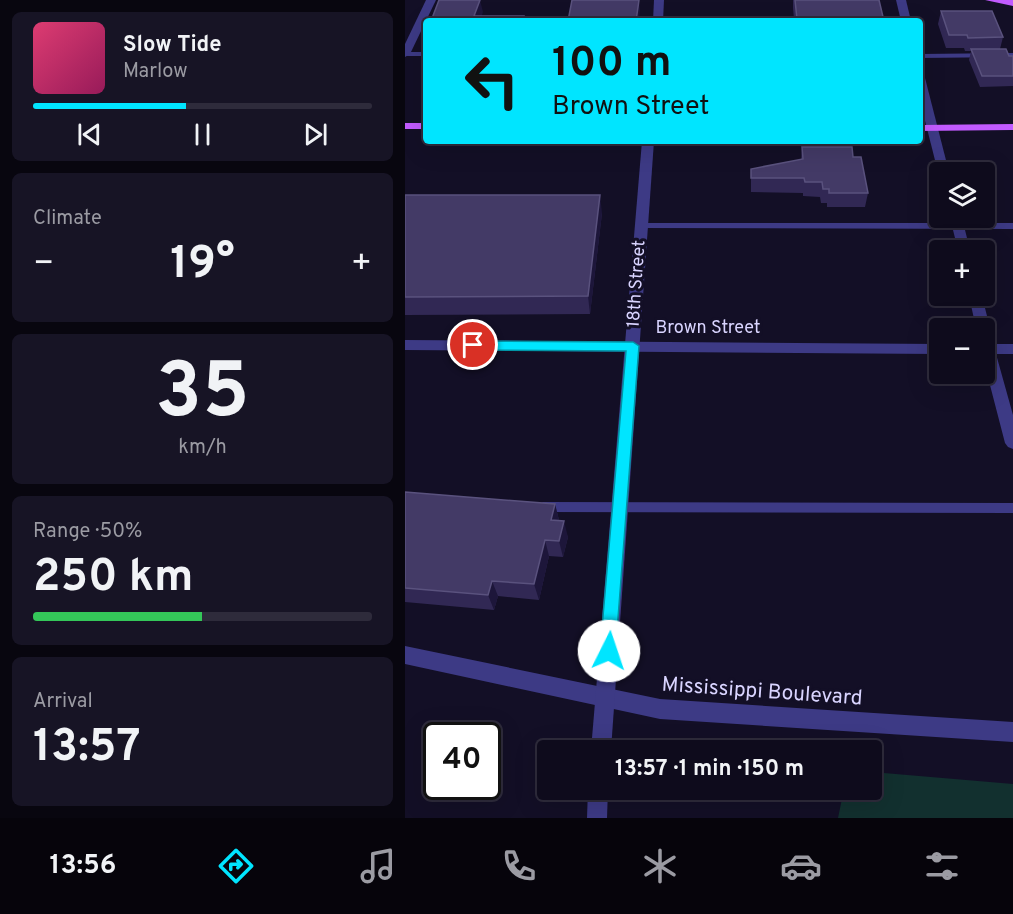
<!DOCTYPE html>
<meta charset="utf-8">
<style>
:root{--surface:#0e0b1c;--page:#171425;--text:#f1f3f6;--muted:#9b9ba3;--line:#2e2b3b;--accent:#00e5ff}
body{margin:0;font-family:Overpass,sans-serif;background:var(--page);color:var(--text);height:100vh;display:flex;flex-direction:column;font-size:22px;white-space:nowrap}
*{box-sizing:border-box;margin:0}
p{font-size:20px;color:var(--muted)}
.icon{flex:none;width:33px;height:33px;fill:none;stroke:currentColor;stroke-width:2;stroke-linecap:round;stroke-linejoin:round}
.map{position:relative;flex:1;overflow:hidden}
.panel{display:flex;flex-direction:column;gap:12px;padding:12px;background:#08060f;width:405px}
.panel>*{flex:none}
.hud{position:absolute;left:18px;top:18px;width:500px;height:126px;border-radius:6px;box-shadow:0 6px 24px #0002,0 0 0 2px var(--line);background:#00e5ff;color:#111;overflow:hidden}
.fabs{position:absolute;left:524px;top:162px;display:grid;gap:12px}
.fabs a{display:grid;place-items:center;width:66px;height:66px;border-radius:6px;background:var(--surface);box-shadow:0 6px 24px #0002,0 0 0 2px var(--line);font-size:30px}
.speed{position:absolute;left:18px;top:722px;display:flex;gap:12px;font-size:30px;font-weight:700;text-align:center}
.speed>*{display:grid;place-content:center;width:78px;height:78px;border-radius:50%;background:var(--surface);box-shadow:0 6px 24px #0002,0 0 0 2px var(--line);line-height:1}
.speed .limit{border:3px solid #111;border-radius:9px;background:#fff;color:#111}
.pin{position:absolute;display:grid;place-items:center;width:51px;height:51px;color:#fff;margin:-26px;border:3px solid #fff;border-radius:50%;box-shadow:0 2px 6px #0007}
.me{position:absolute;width:66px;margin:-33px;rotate:4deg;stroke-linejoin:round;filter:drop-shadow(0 0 4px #0008)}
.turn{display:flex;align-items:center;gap:21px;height:126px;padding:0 30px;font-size:27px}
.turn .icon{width:78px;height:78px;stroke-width:2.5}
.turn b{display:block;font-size:42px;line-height:51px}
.big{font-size:45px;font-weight:700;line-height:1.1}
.panel .tile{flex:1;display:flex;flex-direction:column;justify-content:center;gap:9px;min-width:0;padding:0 21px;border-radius:9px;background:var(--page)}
.panel .dial{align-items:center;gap:0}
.dial b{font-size:78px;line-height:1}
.song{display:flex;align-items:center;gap:18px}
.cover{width:72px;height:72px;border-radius:9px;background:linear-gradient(135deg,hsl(340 70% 55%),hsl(330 70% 35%))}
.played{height:6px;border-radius:3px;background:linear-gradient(90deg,var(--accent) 45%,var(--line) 45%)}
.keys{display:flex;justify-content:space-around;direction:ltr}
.heat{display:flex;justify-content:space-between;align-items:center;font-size:33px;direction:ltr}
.charge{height:9px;border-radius:4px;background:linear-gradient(90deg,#34c759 50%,var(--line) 0)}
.trip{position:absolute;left:132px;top:740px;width:345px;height:60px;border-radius:6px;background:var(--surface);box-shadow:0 6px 24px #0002,0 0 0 2px var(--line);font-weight:700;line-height:60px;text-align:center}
.tabs{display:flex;height:96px;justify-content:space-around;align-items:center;background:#06040b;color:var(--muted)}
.tabs .icon{width:42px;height:42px}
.tabs .current{color:var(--accent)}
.tabs b{font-size:27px;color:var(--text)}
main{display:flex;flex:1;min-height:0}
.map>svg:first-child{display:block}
.green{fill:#12302f}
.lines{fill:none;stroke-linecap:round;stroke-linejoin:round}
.service{fill:#3d3a85;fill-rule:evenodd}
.minor{fill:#3d3a85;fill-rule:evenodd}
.tertiary{fill:#3d3a85;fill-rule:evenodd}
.primary{fill:#c25bff;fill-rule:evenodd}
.wall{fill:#312854}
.shaded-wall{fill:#1d163a}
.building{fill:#433a66;stroke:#5a527e;stroke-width:1.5}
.route{fill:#00e5ff;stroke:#0095a6;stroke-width:1.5}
.labels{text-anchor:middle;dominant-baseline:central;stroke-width:6;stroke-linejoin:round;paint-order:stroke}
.street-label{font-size:18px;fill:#d9d4ff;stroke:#130f26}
.near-street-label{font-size:21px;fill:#d9d4ff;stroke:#130f26}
</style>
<main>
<section class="panel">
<div class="tile">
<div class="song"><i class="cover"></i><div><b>Slow Tide</b><p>Marlow</p></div></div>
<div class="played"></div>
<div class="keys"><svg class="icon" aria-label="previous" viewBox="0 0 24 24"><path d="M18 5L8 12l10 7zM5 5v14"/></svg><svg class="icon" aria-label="pause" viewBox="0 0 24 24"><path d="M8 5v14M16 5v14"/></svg><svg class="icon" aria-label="next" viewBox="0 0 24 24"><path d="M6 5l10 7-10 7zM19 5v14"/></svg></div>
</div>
<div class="tile"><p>Climate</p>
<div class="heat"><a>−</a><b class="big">19°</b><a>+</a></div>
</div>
<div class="tile dial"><b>35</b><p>km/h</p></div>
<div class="tile"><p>Range · 50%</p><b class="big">250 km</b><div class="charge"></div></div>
<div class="tile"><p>Arrival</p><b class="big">13:57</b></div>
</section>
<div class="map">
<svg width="608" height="818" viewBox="0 0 608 818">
<rect width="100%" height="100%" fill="#130f26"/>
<path class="green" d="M467 772 608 784V818H433L439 789H466Z"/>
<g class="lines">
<g class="service">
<rect x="0" y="52" width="21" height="4"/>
<path d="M608 53V57L514 58V54Z"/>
<path d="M237 223H608V229L234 228 233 226Z"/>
<path d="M138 502 608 503V513L138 512 134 510 132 507 134 504Z"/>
</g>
<g class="minor">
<path d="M21 0H31L5 54 0 57V44Z"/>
<path d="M491 0H501L506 21H496Z"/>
<path d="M514 71 519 74 544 172H533L514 97Z"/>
<path d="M545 218H557L565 250H553Z"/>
<path d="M564 296H577L585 328 583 331 588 344H608V354H591L608 415V449L603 447 600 443 579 362V328H571Z"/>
<path d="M0 340 534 344V354L0 350Z"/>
<path d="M0 646 255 699 608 722V742L255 719 0 664Z"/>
</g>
<g class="tertiary">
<path d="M249 0H259L258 21H248Z"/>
<path d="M237 141H249L206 750H186Z"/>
<path d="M183 789H203L202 818H182Z"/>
</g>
<g class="primary">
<path d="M580 0H608V6Z"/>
<rect x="0" y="123" width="21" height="6"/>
<path d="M608 124V130L514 131V125Z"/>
</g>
</g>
<g class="wall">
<path d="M388 0H474L479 21 389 19 388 8Z"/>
<path d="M536 11 598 37 595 49 604 56H608V86L575 87 564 60 566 51H560L559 48H541L533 24Z"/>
<path d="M397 147 448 157 463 193 460 207H422V203H416L415 197 398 196V193L346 192V169L396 160Z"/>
<path d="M0 195 197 213 185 314 0 315Z"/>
<path d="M0 492 150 504 154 520 163 537 158 557 144 556 134 600 93 596 89 610 0 602Z"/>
</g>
<g class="shaded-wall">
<path d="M75 0 78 12 75 21 69 16Z"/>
<path d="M234 0 235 11 234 21H231Z"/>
<path d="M195 195 197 213 185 314 183 296Z"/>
<path d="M150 504 154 520H146Z"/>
<path d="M159 521 163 537 158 557 154 541Z"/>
<path d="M140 540 144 556 134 600 129 584Z"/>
<path d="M87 581 93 596 89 610 83 595Z"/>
</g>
<g class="building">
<path d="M34 0H75L69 16H119L118 21H26Z"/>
<path d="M167 0H234L231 21H163Z"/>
<path d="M390 0H474L479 21H345V19H392Z"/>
<path d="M536 11H587L598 37 563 38 562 35H544Z"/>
<path d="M566 49H601L604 56H608V76H577Z"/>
<path d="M397 147H447L448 157H456L463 193H424V189H418L417 182H400L399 178H346V169L398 159Z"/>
<path d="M0 195H195L183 296 0 297Z"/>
<path d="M0 492 150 504 146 520 159 521 154 541 140 540 129 584 87 581 83 595 0 588Z"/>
</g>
<path class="route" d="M68 341 228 342 234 346 210 657 204 659 198 657 195 651 221 351 68 350 62 345Z"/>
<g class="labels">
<g class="street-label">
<text transform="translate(232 284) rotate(-86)">18th Street</text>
<text x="303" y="328">Brown Street</text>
</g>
<g class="near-street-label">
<text transform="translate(357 692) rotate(4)">Mississippi Boulevard</text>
</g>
</g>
</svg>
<div class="fabs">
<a><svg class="icon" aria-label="layers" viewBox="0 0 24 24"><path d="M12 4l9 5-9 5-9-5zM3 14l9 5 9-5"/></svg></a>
<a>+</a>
<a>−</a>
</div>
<div class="speed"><div class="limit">40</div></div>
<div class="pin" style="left:68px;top:345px;background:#d93025"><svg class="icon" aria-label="arrive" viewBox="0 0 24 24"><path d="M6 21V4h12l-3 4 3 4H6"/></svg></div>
<svg class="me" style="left:204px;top:651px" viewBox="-20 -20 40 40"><circle r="19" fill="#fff"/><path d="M0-13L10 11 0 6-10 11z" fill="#00e5ff"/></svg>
<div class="trip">13:57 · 1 min · 150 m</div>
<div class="hud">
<div class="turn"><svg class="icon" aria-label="left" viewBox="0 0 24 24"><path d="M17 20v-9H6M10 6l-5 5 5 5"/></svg><div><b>100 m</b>Brown Street</div></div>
</div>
</div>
</main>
<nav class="tabs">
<b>13:56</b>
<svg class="icon current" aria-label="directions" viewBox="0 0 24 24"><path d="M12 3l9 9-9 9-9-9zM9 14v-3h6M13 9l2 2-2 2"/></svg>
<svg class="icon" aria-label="music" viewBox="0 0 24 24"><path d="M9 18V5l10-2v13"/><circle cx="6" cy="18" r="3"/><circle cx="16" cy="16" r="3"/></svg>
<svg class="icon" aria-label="phone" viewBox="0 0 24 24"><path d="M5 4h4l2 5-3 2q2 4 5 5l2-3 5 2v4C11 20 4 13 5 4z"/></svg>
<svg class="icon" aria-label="climate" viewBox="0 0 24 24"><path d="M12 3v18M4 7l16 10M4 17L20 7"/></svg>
<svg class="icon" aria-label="car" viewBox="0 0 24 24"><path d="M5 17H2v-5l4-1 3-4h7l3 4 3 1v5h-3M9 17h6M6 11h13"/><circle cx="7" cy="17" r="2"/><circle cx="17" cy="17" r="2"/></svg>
<svg class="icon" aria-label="filters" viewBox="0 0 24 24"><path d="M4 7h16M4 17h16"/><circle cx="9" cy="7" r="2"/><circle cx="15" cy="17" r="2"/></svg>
</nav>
